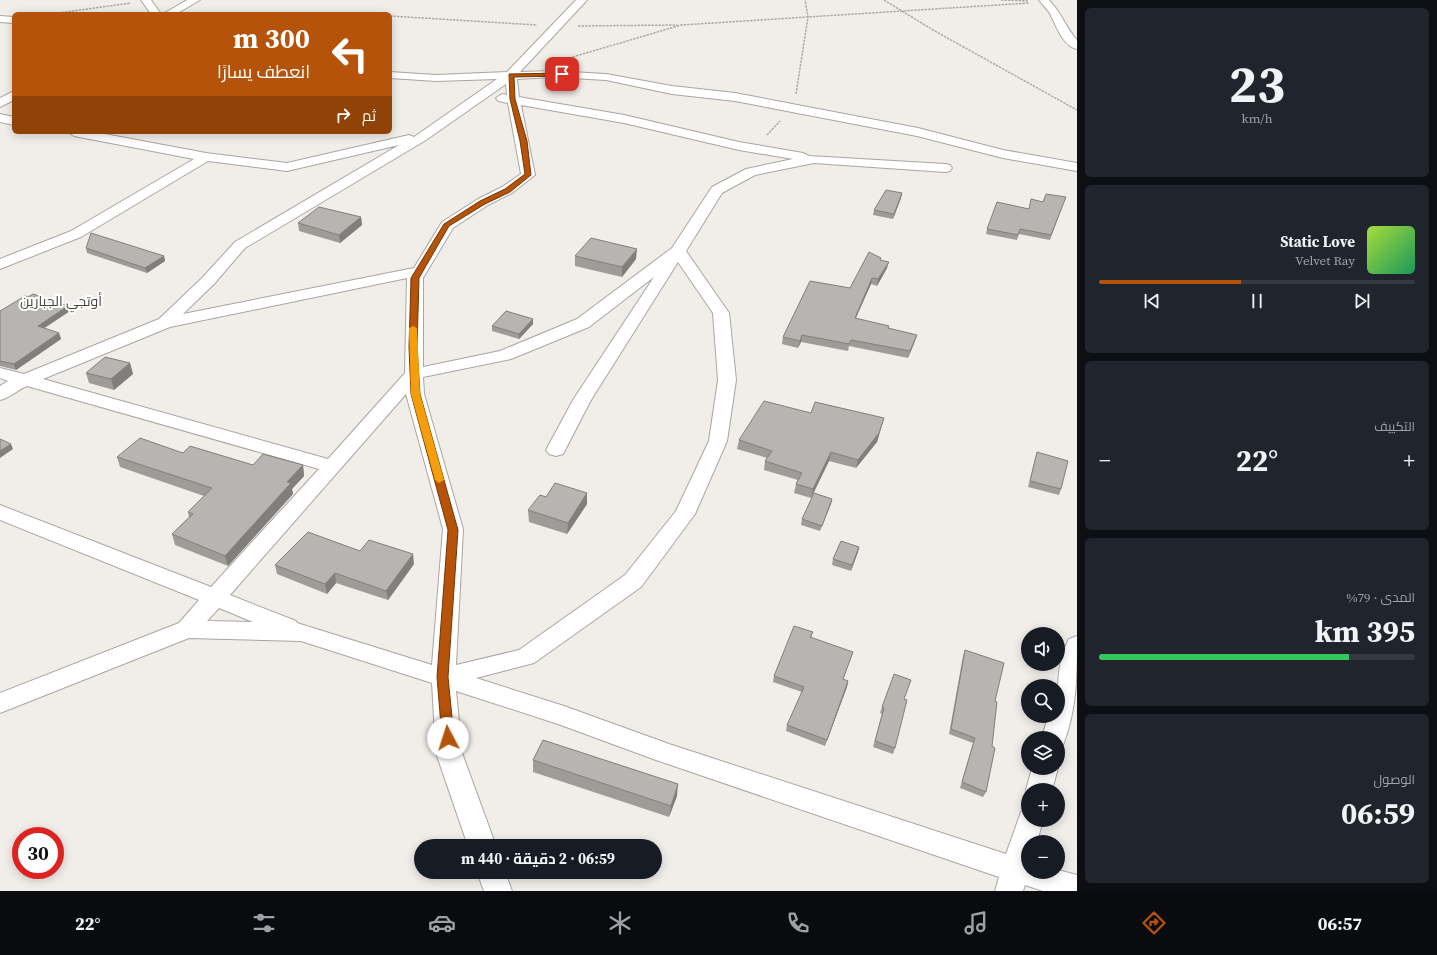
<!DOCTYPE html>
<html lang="ar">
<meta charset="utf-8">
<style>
:root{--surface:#171b24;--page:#20242c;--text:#f1f3f6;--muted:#9ea1a6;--line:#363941;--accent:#b45309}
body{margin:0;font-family:"Source Serif 4",Cairo,serif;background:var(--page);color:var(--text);direction:rtl;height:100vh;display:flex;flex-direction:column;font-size:15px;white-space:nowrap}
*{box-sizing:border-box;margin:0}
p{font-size:13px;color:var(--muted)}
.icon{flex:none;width:22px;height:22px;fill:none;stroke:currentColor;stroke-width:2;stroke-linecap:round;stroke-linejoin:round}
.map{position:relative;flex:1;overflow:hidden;direction:ltr}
.panel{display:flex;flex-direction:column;gap:8px;padding:8px;background:#0d0f14;width:360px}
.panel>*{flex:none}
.banner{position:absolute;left:12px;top:12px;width:380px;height:122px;border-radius:6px;box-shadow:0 2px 10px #0003;direction:rtl;background:#b45309;color:#fff;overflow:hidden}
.tools{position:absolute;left:1021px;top:627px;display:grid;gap:8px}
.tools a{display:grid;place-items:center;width:44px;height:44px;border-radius:50%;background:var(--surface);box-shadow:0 2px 10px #0003;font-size:20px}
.speed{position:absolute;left:12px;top:827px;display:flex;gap:8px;font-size:20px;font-weight:700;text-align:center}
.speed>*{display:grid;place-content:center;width:52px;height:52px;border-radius:50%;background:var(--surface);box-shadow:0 2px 10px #0003;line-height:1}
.speed .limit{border:6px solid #d22;background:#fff;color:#111}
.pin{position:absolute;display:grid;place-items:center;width:34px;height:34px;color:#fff;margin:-17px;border-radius:8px;box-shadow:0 2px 6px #0006}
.me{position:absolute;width:44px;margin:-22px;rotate:355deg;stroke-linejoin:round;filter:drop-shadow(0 0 3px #0008)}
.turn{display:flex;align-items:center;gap:14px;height:84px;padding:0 16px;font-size:18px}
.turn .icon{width:52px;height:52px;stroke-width:2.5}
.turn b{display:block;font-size:28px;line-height:34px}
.then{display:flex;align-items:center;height:38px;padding:0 16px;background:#0003;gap:8px;font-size:15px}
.big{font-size:30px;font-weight:700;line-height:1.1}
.panel .widget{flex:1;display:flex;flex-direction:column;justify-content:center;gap:6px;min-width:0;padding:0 14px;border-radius:6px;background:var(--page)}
.panel .dial{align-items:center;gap:0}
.dial b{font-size:52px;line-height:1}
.song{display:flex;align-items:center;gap:12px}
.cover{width:48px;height:48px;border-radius:6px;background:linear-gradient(135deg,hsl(80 70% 55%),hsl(150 70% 35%))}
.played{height:4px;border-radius:2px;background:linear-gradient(90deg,var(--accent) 45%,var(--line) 45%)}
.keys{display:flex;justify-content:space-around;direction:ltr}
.heat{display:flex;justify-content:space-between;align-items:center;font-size:22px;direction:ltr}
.charge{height:6px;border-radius:3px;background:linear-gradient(90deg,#34c759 79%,var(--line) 0)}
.trip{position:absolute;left:414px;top:839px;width:248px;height:40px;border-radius:20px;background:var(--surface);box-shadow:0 2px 10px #0003;font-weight:700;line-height:40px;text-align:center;direction:rtl}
.dock{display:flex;height:64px;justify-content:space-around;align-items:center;background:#090b0e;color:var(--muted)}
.dock .icon{width:28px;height:28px}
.dock .current{color:var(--accent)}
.dock b{font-size:18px;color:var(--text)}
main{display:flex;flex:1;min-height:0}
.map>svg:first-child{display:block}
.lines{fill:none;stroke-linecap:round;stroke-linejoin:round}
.street-casing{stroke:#a9a5a2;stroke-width:2}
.path{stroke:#adaba8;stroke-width:1.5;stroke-dasharray:2.5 1;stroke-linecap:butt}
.street{fill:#fff;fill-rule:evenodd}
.wall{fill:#9d9c98}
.shaded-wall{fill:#807f7c}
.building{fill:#b7b5b1;stroke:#807f7c}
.route{fill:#b45309;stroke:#753606}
.slow{fill:#f59e0b}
.labels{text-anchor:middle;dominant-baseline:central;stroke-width:4;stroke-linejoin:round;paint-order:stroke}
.quarter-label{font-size:14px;fill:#464340;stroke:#fff}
</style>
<main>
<section class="panel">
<div class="widget dial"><b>23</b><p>km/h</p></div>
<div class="widget">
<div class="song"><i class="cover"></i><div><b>Static Love</b><p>Velvet Ray</p></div></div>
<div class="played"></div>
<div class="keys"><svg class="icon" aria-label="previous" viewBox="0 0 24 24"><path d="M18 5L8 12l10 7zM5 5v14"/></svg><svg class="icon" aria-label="pause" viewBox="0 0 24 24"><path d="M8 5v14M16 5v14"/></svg><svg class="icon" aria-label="next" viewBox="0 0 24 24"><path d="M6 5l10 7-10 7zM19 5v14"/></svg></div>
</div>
<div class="widget"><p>التكييف</p>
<div class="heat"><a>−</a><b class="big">22°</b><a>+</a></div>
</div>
<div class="widget"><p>المدى · 79%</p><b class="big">395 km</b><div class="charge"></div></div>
<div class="widget"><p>الوصول</p><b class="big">06:59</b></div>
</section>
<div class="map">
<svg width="1077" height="891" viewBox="0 0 1077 891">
<rect width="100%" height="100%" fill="#f1eeea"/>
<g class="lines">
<defs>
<g id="street">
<path d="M141 0H151L161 14H151Z"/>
<path d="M187 0H200L176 14H163Z"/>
<path d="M576 0H587L520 72 553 71 606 74 672 86 735 93 918 128 1003 150 1077 163V171L1003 158 917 136 735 101 672 94 606 80 553 77 517 79 519 97 624 115 739 142 803 153 809 156 945 164 950 165 952 168 950 171 945 172 814 163 755 175 722 193 686 251 729 313 736 380 727 441 695 514 641 587 534 663 476 678 564 706 669 744 1006 854 1021 812 1028 809V820H1043L1037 842H1028V872H1058V870L1077 875V891H1043L1025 885 1023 891H995L999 877 656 760 558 724 456 691 462 753 496 846H468L436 753 432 683 301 641 189 638 0 713V693L179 623 199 600 0 520V505L211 587 319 469 27 386C17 390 10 398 0 400V386L8 381 0 378V368L24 374 159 319 202 278 235 242 399 145 287 171 208 161 81 237 0 269V259L71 231 194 159 74 136 68 132H94L206 153 287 163 409 135 414 137 497 79 436 81 390 78V72L436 75 507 72ZM506 84 507 95 502 94 496 98 498 101 508 103 521 174 502 187 478 199 442 222 414 268 183 314 214 284 245 248 426 140ZM521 105 624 123 739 150 793 159 746 169 712 187 672 248 577 319 500 351 423 367V278L453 228 488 205 512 193 535 175ZM678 262 713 313 718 380 709 441 676 511 625 575 519 650 456 665 463 529 424 394 423 377 511 359 589 327 654 277 573 400 546 450 549 454 556 456 563 454 591 400ZM407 278 405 373 328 459 43 379 170 327ZM406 394 443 529 432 665 297 623 296 621 230 595ZM219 608 253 622 207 621Z"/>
<path d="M1039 0H1049C1061 12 1066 28 1077 40V49C1062 46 1056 24 1049 12 1046 8 1042 4 1039 0Z"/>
<path d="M0 16 14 17V23L0 22Z"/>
<path d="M14 91V100L0 107V98Z"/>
<path d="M0 114 14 117V125L0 122Z"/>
<path d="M1077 636C1077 674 1077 710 1063 745L1058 747V738H1042L1048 716H1058C1058 691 1056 662 1069 639Z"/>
<path d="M1032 768H1058L1052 790H1028V794L1026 790Z"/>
<path d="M477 872H505L512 891H484Z"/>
</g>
</defs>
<use href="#street" class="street-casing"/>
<g class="path">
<path d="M884 0 933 30 1077 110"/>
<path d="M1001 0 1029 1"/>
<path d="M51 14 131 3"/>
<path d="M390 16 537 25"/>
<path d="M578 26 677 25"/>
<path d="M566 59 681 25 1029 3"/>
<path d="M796 94 808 17 805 0"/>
<path d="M767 135 780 121"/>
</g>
<use href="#street" class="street"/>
</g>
<g class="wall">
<path d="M902 193 901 198 893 219 873 215 874 210Z"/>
<path d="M1031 199 1043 202H1064L1050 240 1019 234 1017 240 986 234 987 229 1029 209Z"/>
<path d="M361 217 362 225 340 243 299 231 298 223Z"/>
<path d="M86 248 164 256 165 261 147 273 87 253Z"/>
<path d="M575 256 636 259 622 277 575 266Z"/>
<path d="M881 260 887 268 877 286 871 284 856 318 888 328 915 341 908 358 849 346 848 351 801 342 798 348 782 344 783 337 850 288Z"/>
<path d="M28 297 68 306 70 311 44 328 59 333 61 339 16 370 0 366V311Z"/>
<path d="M533 319V324L519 339 492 331V326Z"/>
<path d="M130 363 133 374 114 390 89 383 86 373Z"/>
<path d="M811 413 884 418 877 442 856 468 829 461 811 498 794 493 796 484 798 480 764 470 765 461 767 458 737 449 739 440Z"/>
<path d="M1037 452 1061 489 1059 495 1028 487Z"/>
<path d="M183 453 253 465H303L304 476 292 489 293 494 228 566 175 545 172 534 189 517 188 512 204 496 120 467 117 457Z"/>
<path d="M546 497 587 504 567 534 529 522 528 510Z"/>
<path d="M832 499 831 504 820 531 801 525 802 519Z"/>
<path d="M859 547 858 552 851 571 832 565 833 559Z"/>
<path d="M360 551 414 564 388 600 336 583 327 594 277 574 275 565Z"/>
<path d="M813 632 811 638 853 652 843 679 848 681 847 687 825 746 786 731 787 725 802 692 773 682 774 676Z"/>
<path d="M965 650 986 792 983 797 960 788 973 743 949 734 963 656Z"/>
<path d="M904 699 895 748 893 754 873 747 882 714 880 713 882 707Z"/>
<path d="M533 760 677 796 669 817 533 772Z"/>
</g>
<g class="shaded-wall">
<path d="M902 193 901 198 893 219 894 214Z"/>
<path d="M361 217 362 225 340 243 339 235Z"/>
<path d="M637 249 636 259 622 277V267Z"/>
<path d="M164 256 165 261 147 273 145 268Z"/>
<path d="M889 262 887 268 877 286 878 279Z"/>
<path d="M872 278 871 284 853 324 855 318Z"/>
<path d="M68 306 70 311 40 331 38 326Z"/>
<path d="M533 319V324L519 339V334Z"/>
<path d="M59 333 61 339 16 370 14 364Z"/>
<path d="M802 335 801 342 798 348 800 341Z"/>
<path d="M917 335 915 341 908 358 910 351Z"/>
<path d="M130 363 133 374 114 390 111 379Z"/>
<path d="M884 418 877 442 856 468 858 460Z"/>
<path d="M11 444 13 449 0 458V451Z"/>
<path d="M831 452 829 461 811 498 813 489Z"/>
<path d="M303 465 304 476 292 489 293 494 228 566 225 556 287 482Z"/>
<path d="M587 493V504L567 534 568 523Z"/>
<path d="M832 499 831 504 820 531 822 526Z"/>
<path d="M859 547 858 552 851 571 852 565Z"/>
<path d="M413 554 414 564 388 600 386 591Z"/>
<path d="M335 573 336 583 327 594 325 584Z"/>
<path d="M848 681 847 687 825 746 827 740Z"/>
<path d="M678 784 677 796 669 817 671 806Z"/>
</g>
<g class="building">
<path d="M886 190 902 193 894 214 874 210Z"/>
<path d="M1046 194 1066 197 1051 235 1020 229 1018 235 987 229 997 202 1029 209 1031 199 1043 202Z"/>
<path d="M319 207 361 217 339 235 298 223Z"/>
<path d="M91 233 164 256 145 268 86 248Z"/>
<path d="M591 238 637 249 622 267 575 256Z"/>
<path d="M869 252 881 258 880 260 889 262 878 279 872 278 855 318 889 326 888 328 917 335 910 351 851 340 849 344 802 335 800 341 783 337 810 281 850 288Z"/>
<path d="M33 294 68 306 38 326 59 333 14 364 0 361V311L25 296 28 297Z"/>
<path d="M506 311 533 319 519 334 492 326Z"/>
<path d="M105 357 130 363 111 379 86 373Z"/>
<path d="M764 401 811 413 815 402 884 418 879 433 858 460 831 452 813 489 796 484 802 473 765 461 772 451 739 440Z"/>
<path d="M140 438 183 453 190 446 253 465 263 454 303 465 287 482 291 483 225 556 172 534 193 514 188 512 212 488 117 457Z"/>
<path d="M0 439 11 444 0 451Z"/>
<path d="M1037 452 1068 461 1061 489 1030 481Z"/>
<path d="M555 483 587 493 568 523 528 510 540 495 546 497Z"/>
<path d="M814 493 832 499 822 526 802 519Z"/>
<path d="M308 532 360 551 369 540 413 554 386 591 335 573 325 584 275 565Z"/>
<path d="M841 541 859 547 852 565 833 559Z"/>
<path d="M794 626 813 632 810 637 853 652 843 679 848 681 827 740 787 725 804 687 774 676Z"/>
<path d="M965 650 1004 663 995 701 997 702 992 746 995 748 986 792 962 782 975 738 951 729Z"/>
<path d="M894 674 911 680 904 699 907 700 895 748 875 741 884 708 882 707Z"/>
<path d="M543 740 678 784 671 806 533 760Z"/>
</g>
<path class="route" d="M564 73 562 76 514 77 515 99 527 141 531 175 510 192 485 204 449 226 419 278 417 347 420 394 458 530 448 677 454 738 452 742 448 743 443 742 442 738 437 677 448 530 411 394 409 347 411 278 444 224 480 201 505 189 525 174 520 141 510 99 509 74Z"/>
<path class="slow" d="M413 326 417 328 420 394 444 480 439 483 435 480 411 394 409 328Z"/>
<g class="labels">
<g class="quarter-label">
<text x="61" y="301">أوتجي الجبارين</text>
</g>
</g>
</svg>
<div class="tools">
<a><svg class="icon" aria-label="sound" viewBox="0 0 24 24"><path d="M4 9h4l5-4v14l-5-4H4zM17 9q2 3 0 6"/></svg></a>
<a><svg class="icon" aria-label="search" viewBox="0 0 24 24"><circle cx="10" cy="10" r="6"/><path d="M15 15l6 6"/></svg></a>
<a><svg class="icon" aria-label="layers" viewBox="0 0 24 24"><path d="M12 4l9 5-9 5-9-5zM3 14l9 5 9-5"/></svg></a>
<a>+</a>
<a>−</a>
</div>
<div class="speed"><div class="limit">30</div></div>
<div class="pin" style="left:562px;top:74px;background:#d93025"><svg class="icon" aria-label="arrive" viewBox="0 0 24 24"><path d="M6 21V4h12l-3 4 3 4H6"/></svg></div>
<svg class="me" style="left:448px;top:738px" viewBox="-20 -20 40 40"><circle r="19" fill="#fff"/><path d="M0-13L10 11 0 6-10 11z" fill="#b45309"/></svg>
<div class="trip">06:59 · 2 دقيقة · 440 m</div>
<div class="banner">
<div class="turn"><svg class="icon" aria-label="left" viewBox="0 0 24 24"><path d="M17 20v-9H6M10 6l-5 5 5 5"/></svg><div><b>300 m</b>انعطف يسارًا</div></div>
<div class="then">ثم<svg class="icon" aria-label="right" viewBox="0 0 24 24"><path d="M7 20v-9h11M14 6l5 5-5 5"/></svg></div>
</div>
</div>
</main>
<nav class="dock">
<b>06:57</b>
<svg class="icon current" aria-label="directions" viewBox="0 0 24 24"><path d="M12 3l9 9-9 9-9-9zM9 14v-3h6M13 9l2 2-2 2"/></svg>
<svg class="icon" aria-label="music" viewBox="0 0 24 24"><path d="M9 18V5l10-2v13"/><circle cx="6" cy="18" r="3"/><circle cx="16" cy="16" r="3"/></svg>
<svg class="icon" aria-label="phone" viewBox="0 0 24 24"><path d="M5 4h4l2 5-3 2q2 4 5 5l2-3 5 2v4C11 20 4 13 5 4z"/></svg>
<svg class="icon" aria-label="climate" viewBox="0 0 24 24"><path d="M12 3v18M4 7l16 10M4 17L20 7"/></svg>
<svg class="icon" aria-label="car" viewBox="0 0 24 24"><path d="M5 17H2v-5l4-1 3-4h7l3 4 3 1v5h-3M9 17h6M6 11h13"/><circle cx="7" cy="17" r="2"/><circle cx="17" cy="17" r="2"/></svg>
<svg class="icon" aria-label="filters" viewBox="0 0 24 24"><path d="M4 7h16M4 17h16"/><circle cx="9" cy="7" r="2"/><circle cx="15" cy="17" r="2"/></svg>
<b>22°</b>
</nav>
